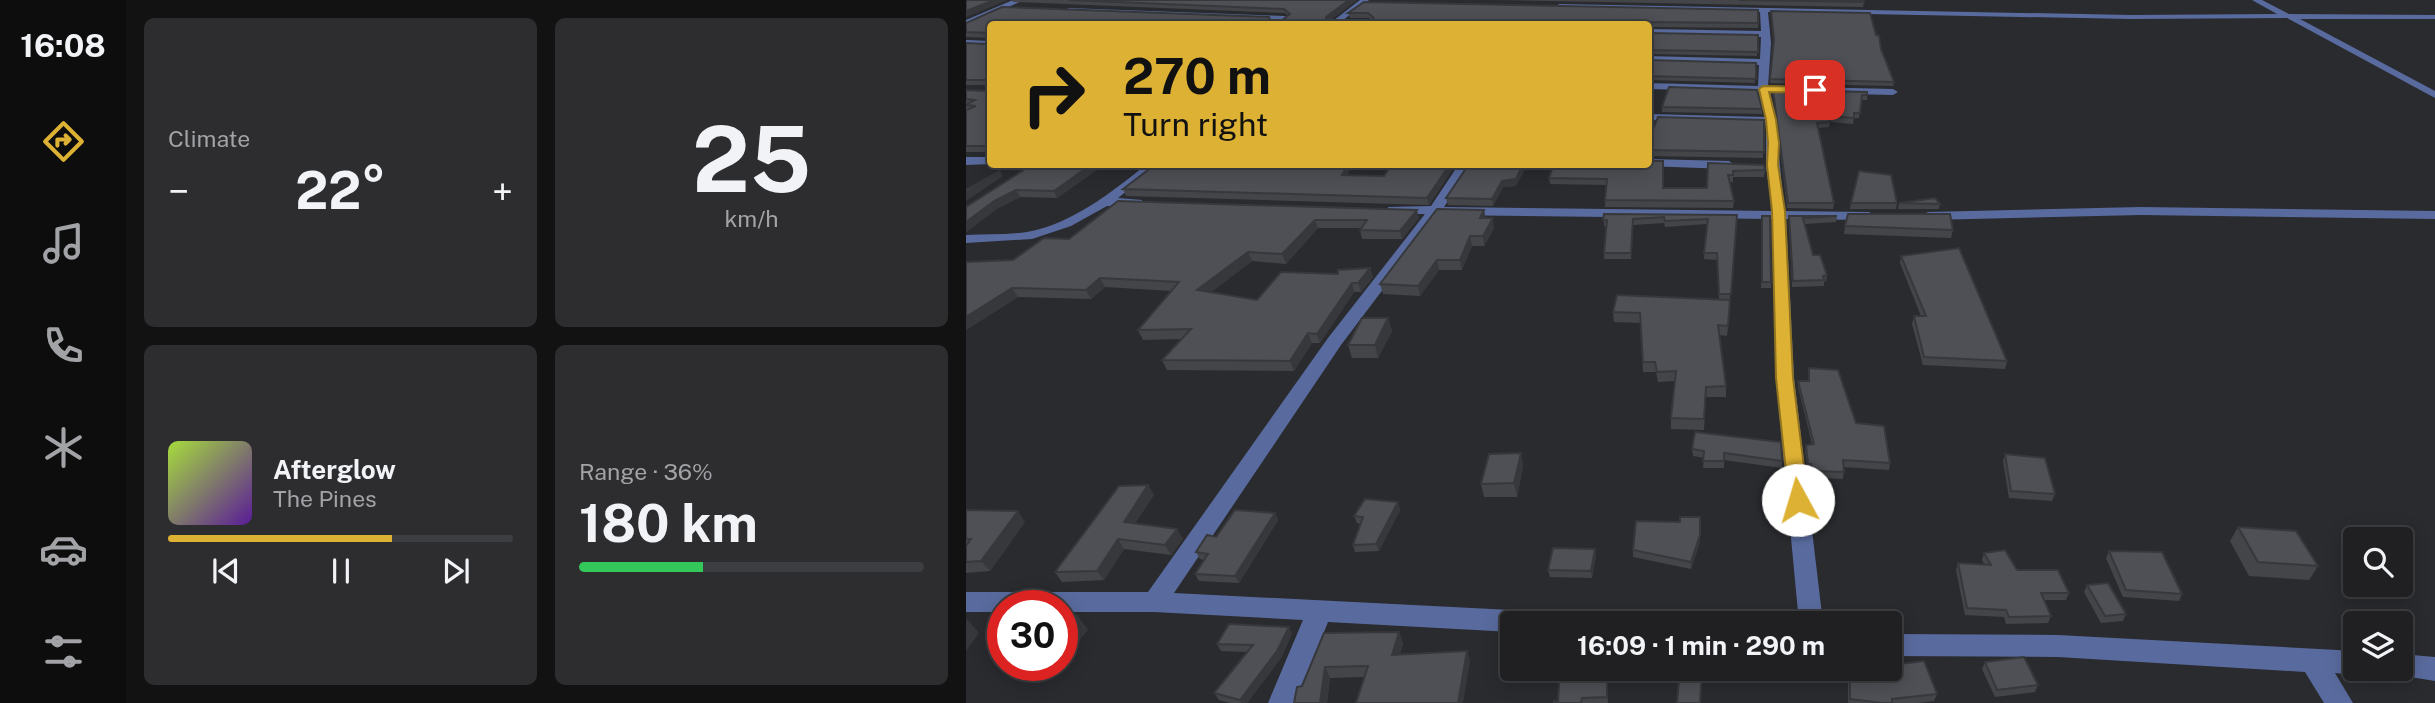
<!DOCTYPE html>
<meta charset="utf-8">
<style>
:root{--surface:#202023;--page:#2d2d30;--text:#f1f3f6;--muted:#a2a3a6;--line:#3d3e41;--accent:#ddb133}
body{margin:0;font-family:"Public Sans",sans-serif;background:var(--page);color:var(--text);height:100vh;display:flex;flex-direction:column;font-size:26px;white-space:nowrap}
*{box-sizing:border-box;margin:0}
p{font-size:23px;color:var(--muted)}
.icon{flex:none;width:38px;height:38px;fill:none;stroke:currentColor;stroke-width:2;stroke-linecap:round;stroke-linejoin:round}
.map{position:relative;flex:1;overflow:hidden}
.side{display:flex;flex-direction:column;gap:18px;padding:18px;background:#121213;width:840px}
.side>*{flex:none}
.hud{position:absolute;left:21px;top:21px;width:665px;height:147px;border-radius:7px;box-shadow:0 4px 18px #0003,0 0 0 2px var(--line);background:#ddb133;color:#111;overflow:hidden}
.tools{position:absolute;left:1377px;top:527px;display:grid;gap:14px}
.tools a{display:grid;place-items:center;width:70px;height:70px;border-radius:7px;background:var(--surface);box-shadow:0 4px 18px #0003,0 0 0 2px var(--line);font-size:35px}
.speed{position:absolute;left:21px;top:590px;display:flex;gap:14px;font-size:35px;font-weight:700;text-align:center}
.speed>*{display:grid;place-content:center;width:91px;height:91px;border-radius:50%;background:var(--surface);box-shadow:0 4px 18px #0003,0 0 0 2px var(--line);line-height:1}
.speed .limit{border:10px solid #d22;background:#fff;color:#111}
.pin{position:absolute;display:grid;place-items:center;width:60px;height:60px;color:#fff;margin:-30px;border-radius:14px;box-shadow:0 4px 10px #0006}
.me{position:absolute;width:77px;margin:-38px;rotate:354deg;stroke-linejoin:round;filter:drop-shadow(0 0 5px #0008)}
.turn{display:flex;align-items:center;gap:24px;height:147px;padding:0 21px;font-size:32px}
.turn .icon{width:91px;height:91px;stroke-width:2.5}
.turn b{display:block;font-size:49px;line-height:60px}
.big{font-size:52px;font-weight:700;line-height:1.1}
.side .tile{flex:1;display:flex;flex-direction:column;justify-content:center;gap:10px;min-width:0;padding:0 24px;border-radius:10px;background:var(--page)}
.side .dial{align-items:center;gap:0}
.dial b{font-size:91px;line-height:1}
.song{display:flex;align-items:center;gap:21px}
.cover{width:84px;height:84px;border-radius:10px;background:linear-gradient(135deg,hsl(80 70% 55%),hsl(270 70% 35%))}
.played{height:7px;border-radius:4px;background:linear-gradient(90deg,var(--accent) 65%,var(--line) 65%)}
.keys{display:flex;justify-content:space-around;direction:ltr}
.heat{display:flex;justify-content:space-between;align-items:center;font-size:38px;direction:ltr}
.charge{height:10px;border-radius:5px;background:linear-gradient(90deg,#34c759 36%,var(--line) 0)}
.side .tiles{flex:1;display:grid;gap:18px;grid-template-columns:repeat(2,1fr)}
.trip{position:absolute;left:534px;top:611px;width:402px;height:70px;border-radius:7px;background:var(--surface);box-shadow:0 4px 18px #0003,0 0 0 2px var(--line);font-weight:700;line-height:70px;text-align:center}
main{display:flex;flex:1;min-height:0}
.dock{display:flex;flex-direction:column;width:126px;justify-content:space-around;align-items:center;background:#0d0d0e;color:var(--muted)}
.dock .icon{width:49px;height:49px}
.dock .selected{color:var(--accent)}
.dock b{font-size:32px;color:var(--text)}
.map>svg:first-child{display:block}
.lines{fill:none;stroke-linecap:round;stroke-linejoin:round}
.minor{fill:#596b9e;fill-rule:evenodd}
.wall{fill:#444549}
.shaded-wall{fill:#37383c}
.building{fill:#4f5055;stroke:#37383c;stroke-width:2}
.route{fill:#ddb133;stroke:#907321;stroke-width:2}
</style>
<main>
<nav class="dock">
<b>16:08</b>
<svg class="icon selected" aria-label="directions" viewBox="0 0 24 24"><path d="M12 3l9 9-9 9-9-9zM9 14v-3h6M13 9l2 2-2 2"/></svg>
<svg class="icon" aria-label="music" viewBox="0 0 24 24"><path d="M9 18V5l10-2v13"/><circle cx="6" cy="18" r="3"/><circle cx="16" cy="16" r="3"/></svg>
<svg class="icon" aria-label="phone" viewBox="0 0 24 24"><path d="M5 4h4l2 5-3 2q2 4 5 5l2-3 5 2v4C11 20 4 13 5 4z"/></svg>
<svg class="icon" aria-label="climate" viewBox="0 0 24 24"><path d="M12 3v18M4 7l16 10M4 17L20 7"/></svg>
<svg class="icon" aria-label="car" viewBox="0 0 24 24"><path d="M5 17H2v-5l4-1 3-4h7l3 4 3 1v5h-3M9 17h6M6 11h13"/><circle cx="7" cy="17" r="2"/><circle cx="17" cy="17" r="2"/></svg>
<svg class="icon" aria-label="filters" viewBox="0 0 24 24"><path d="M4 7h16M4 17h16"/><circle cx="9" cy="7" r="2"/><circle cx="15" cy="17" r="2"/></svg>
</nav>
<section class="side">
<div class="tiles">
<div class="tile"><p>Climate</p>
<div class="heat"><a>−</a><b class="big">22°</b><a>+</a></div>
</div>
<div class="tile dial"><b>25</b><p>km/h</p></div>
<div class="tile">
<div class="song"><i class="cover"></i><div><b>Afterglow</b><p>The Pines</p></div></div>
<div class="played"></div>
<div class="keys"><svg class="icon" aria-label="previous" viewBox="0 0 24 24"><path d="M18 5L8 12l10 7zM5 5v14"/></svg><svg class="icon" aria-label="pause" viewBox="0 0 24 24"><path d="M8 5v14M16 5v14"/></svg><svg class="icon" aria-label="next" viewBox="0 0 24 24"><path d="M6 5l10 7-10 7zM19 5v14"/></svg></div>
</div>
<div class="tile"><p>Range · 36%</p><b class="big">180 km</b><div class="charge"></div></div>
</div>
</section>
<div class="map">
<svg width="1469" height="703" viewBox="0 0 1469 703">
<rect width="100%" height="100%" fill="#2a2b2f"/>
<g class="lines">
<g class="minor">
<path d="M47 0H58L0 26V20Z"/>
<path d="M394 0H403L372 24H363Z"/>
<path d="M1286 0H1296L1323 14 1469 15V19H1334L1469 91V98L1321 18 1165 19 802 12 805 43 802 86 927 89 932 92 927 95 804 92C813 131 813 171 819 211L903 212 910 216 903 220 820 219 828 378 857 623H833L810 378 806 219 473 215 375 345 208 593 587 612 596 615 599 623H546V632L362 622 330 703H302L337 620 188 612H96V606H37V612H0V592H182L362 338 459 214H427L422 213V207L465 206 493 164H506L478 207 806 211 800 165V123L682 120V114L799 117 793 92 682 89V83L792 86 793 65 682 62V56L794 59 795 37 682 35V29L795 31 794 12 595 8 592 4 1165 15 1311 14Z"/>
<path d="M102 8 319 16 323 18 315 24H306L310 20 99 12Z"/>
<path d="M0 40 24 41V47L0 46Z"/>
<path d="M0 157H24L25 164 0 165Z"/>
<path d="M682 159 763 161 769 165 763 169 678 166 682 164Z"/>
<path d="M181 164H195L152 198 176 200V206H141L105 226 66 239 0 243V235C20 234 41 235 61 232 106 224 146 192 181 164Z"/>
<path d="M1175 207 1469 211V219L1175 215 962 220 955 216 962 212Z"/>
<path d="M924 634 1092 635 1390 651V668H1400L1390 675 1369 673 1387 703H1358L1339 672 1092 657 924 656Z"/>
<path d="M1435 654 1469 657V681L1426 674 1423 668H1435Z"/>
</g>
</g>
<g class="wall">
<path d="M44 0H391L363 21H407L403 18H384L382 13 792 23V28L682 27V24H24V152H0V90L21 91 23 85H0V43L21 44 23 38 0 37V23L305 22 315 21 322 16 319 13 48 2Z"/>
<path d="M529 0H897L898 2 897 7Z"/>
<path d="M805 11 910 35 928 82 927 86 804 83 808 42Z"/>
<path d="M792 35 791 56 682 54V37Z"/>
<path d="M682 60 790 63 789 83 682 80Z"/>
<path d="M807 90 901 92V100H895L893 118H888L887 124 864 122 863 127 852 128 868 203 867 209 821 208Z"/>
<path d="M696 107 796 109V114L696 112Z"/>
<path d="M798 120 797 158 682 156V140Z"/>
<path d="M742 163 799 170 798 177H767V182H763L768 201 767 208 639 207 640 185 584 184 583 178 588 164 697 188H741Z"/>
<path d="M67 164H139L91 198 54 197 32 208 0 232V207Z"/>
<path d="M426 164H490L463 205 160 196 157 189 381 175 418 176Z"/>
<path d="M503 164 550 186 537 187 527 206 482 205 480 198Z"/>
<path d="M152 201 453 218 436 239H396L394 230 395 228H352L320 264 286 261 244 293 291 300 372 274 404 268 407 277 395 292H388L354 343H346L328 371 201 370 196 360 216 339 177 340 172 330 206 291 139 287 125 299 52 297 0 330V262L47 260 103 239Z"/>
<path d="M885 203H931L930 209H884Z"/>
<path d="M933 203 974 204 973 209H932Z"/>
<path d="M638 214 771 215 764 300H760L764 310 761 336 753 335 760 386V397H740L738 430 705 429V418L709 381 692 382 690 372H677L674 323 648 322 647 312 753 300 751 260 738 259 741 224 699 227 698 223 667 225 665 259H638L640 226H638Z"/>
<path d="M796 216 805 282V288H795Z"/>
<path d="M823 216H871L870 222 839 224 847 255 861 275 860 281 858 282V286L826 287Z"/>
<path d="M520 218 528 228 518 246H506L496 270H473L454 296 417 294 414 284Z"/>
<path d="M879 226 987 230 985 238 878 234Z"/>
<path d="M935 256 1041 361 1039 369 957 365 946 324 948 316H955L934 263Z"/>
<path d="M422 318 426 331 412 358H386L382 345Z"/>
<path d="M843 368 924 463 923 470 878 467 877 479 845 478 844 471H842L839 452 840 445 846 444 832 387V381H843Z"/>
<path d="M726 449 816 461V468L758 460V468H737L738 458 727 456Z"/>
<path d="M555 453 557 467 551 497H518L515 484Z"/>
<path d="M1039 454 1089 494 1086 501 1043 498 1037 461Z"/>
<path d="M182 485 188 495 169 523 211 529 217 539 205 555 158 549 138 580 96 582 89 572Z"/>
<path d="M432 502 434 510 413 551 389 552 387 545 395 524 391 523 388 516Z"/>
<path d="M0 510 59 522 24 571 0 573Z"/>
<path d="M309 513 312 520 273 583 233 581 229 574 238 560 234 559 230 552 250 537Z"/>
<path d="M714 522 734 542 725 569 667 557V550Z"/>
<path d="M1272 527 1352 566 1343 580 1283 576 1264 541Z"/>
<path d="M1143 551 1216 594 1213 601 1157 597 1140 558Z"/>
<path d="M1018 553 1051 570 1103 593 1100 600H1078L1085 616 1082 623 1040 624 1038 617 999 615 990 570 992 563 1018 564 1016 560Z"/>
<path d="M630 556 626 578 584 577 582 570Z"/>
<path d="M1121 585 1160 614 1157 621 1135 623 1118 592Z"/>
<path d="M433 632 437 643 434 654 501 651 504 662 398 677 364 678 361 703H328L358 633Z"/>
<path d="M326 634 315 658 281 703H264L253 700 248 693 281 652 255 651 251 644Z"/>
<path d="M37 638V656L29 647Z"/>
<path d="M1019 662 1072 685 1069 692 1029 697 1016 669Z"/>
<path d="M925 665 971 694 968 701 952 703H882V677L884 670 924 675 923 672Z"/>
<path d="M642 668V703H588L592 702Z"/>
<path d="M714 668H785L784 678 737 675Z"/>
</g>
<g class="shaded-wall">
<path d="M28 0H42L0 17V11Z"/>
<path d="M383 0H391L361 22 360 21V17Z"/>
<path d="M126 164H139L91 198 88 191Z"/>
<path d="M382 164H387L378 181 376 175Z"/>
<path d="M484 164H490L463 205 461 198Z"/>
<path d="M557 164H562L550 186 537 187 527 206 526 199 536 181Z"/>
<path d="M34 171 37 176 0 201V193Z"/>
<path d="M50 190 54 197 32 208 0 232V222L28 201Z"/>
<path d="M451 210 453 218 436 239 434 231Z"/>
<path d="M518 210 520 219 514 218Z"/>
<path d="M527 218 528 228 518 246 517 236Z"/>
<path d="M349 220 352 228 320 264 316 254Z"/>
<path d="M504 236 506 246 496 270 494 260Z"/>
<path d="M282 252 286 261 235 300 231 290Z"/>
<path d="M471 260 473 270 454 296 452 286Z"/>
<path d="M404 268 407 277 395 292 392 283Z"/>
<path d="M134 278 139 287 125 299 120 290Z"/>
<path d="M386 283 388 292 354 343 351 334Z"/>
<path d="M46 288 52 297 0 330V317Z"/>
<path d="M422 318 426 331 412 358 409 345Z"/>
<path d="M342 333 346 343 328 371 324 361Z"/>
<path d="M555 453 557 467 551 497 548 483Z"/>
<path d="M182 485 188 495 164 531 158 522Z"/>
<path d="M432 502 434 510 413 551 410 544Z"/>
<path d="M52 511 59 522 24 571 15 561Z"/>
<path d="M309 513 312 520 273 583 269 576Z"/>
<path d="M211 529 217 539 205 555 199 545Z"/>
<path d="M734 535V542L725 569V562Z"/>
<path d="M152 539 158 549 138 580 131 571Z"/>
<path d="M629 549 630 556 626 578 625 571Z"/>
<path d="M112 616 122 630 96 661V634Z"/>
<path d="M1 619 13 633 0 651V621Z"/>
<path d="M323 627 326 634 315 658 281 703H275L274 700Z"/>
<path d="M433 632 437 643 431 665 426 655Z"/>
<path d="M501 651 504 662 497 703H492Z"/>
<path d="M359 667 364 678 361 703H354Z"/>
<path d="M641 668H642V703L641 697Z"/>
</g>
<g class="building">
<path d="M0 0H28L0 11Z"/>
<path d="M103 0H383L360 17V21H408L407 17 402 13H382L398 2 792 10V23L680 22V24H24V146H0V110L10 106 0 105 9 100 0 99V90L21 91 24 82 21 80H0V43L21 44 24 36 22 33 0 32V23L36 7 303 17 305 22 315 21 324 14 318 9Z"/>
<path d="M773 0H897L898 2Z"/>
<path d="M805 11 904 13 910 35 913 36 915 49 928 82 804 79 808 39Z"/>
<path d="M683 33 792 35V52L682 50Z"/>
<path d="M682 60 790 63V79L682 76Z"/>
<path d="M703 87 791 90 796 109 696 107Z"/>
<path d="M807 90 901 92V95H896L894 113H888V118L861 116 864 122 851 123 868 203H822Z"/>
<path d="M692 117 798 120V152L682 150V140H683Z"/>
<path d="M682 161H697V188H741L742 163 798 165 799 170 767 171V175H762L768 201 639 200 641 179 583 178 588 164H682Z"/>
<path d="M67 164H126L88 191 50 190 28 201 0 222V207Z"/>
<path d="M190 164H382L376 175 418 176 426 164H484L461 198 157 189Z"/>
<path d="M503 164H557L550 179 536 181 526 199 480 198Z"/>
<path d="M34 171 0 193V190Z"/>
<path d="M893 171 925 175 931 203H885Z"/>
<path d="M969 198 974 204 933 203Z"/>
<path d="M152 201 451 210 434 231 394 230 401 220H349L316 254 282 252 231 290 291 300 315 272 372 274V270L404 268 392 283H386L351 334 342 333 324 361 196 360 225 329 172 330 213 282 134 278 120 290 46 288 0 317V262L47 260 78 238 103 239Z"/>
<path d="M471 209 518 210 514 218H527L517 236H504L494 260H471L452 286 414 284Z"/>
<path d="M638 214 771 215 765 294H753L751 253H738L742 219 699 221 698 217 667 219 665 253H638L641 220H637Z"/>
<path d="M882 214H984L987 230 879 226Z"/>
<path d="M796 216H804L805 282H796Z"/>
<path d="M823 216H871L837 218 847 255H854L861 275 857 276 858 280 827 281Z"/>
<path d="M993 248 1041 361 958 357 948 316H960L935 256Z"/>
<path d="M651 295 764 300 762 326 752 325 760 386 740 387 738 419 705 418 710 371 691 372 689 362H677L674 313 647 312Z"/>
<path d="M396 318H422L409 345H382Z"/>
<path d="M843 368 872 370 890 423 918 426 924 463 877 460 878 472 846 471 845 464H842L840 445 848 444 832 381H843Z"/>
<path d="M729 432 815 442 816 461 758 453V461H737L738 451 726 449Z"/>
<path d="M555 453 548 483 515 484 523 454Z"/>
<path d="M1039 454 1079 458 1089 494 1045 491Z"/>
<path d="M182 485 158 522 211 529 199 545 152 539 131 571 89 572 153 486Z"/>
<path d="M399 499 432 502 410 544 387 545 397 517 388 516Z"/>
<path d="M0 510 52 511 15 561 0 562V546L5 539H0Z"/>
<path d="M269 510 309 513 269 576 229 574 242 554 230 552 241 535 250 537Z"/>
<path d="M714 517H734V535L725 562 667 550 670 521 714 522Z"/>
<path d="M1272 527 1330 531 1352 566 1292 562Z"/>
<path d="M587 548 629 549 625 571 582 570Z"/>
<path d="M1039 550 1051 570H1092L1103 593H1075L1085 616 1043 617 1040 610 1001 608 992 563 1025 565 1018 553Z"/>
<path d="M1143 551 1196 552 1216 594 1160 590Z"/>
<path d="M1142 583 1160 614 1139 616 1121 585Z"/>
<path d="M96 614 112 616 96 634Z"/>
<path d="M263 624 323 627 311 651 274 700 248 693 287 645 251 644Z"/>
<path d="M433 632 426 655 501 651 492 703H390L402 666 359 667 354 703H328L331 687 336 686 358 633Z"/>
<path d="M37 638V647H29Z"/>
<path d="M1058 657 1072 685 1031 690 1019 662Z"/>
<path d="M958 661 971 694 926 699V703H917L884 699V670L929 675 925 665Z"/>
<path d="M594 668H641V697L616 698 615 703H588V701L592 702Z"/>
<path d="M714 668H736L734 703H711Z"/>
</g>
<path class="route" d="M797 86 849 87 854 90 849 93 803 92 810 120 813 143 812 165 819 211 827 378 842 500 839 505 832 507 826 505 823 500 810 378 806 211 801 165 802 143 800 120 793 89Z"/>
</svg>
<div class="tools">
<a><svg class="icon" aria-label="search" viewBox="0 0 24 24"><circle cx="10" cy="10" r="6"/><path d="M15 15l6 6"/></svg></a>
<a><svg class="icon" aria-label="layers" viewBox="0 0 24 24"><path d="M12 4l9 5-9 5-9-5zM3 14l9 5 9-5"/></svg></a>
</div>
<div class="speed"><div class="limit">30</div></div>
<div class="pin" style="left:849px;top:90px;background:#d93025"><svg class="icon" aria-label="arrive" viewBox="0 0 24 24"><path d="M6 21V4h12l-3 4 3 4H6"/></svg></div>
<svg class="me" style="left:832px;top:500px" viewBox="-20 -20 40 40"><circle r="19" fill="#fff"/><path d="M0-13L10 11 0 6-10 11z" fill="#ddb133"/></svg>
<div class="trip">16:09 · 1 min · 290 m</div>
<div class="hud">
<div class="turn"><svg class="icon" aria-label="right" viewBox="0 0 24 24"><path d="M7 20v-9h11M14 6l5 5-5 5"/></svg><div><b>270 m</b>Turn right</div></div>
</div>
</div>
</main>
